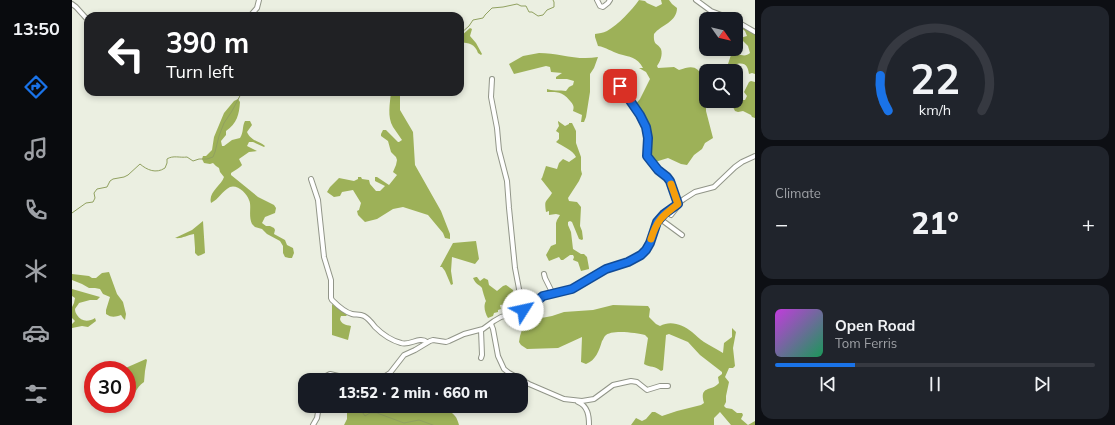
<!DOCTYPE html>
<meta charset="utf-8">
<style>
:root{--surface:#171b24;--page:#20242c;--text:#f1f3f6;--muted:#9ea1a6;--line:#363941;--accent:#1a73e8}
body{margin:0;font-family:Mulish,sans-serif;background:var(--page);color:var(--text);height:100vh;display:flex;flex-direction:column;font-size:15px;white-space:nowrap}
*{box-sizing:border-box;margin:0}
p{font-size:13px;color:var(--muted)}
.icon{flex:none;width:22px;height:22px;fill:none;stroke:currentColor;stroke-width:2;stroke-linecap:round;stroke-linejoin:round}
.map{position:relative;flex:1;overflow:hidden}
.details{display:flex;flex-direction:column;gap:6px;padding:6px;background:#0d0f14;width:360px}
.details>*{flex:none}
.hud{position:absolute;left:12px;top:12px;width:380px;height:84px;border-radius:12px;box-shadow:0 2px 6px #0003;background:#202124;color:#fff;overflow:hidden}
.needle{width:26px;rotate:124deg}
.tools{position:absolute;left:627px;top:12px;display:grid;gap:8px}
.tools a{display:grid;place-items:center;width:44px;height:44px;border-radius:8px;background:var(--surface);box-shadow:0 2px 6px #0003;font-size:20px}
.speed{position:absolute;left:12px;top:361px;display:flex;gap:8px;font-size:20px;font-weight:700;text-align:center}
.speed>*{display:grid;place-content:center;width:52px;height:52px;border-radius:50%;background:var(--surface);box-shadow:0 2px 6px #0003;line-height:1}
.speed .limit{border:6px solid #d22;background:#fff;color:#111}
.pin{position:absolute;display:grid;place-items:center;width:34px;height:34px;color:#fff;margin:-17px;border-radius:8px;box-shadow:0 2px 6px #0006}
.me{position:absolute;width:44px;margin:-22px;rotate:55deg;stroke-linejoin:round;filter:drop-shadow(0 0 3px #0008)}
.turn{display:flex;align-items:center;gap:14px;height:84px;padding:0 16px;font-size:18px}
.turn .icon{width:52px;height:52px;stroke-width:2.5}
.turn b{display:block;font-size:28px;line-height:34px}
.big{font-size:30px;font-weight:800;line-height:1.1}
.details .widget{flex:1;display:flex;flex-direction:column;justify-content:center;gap:6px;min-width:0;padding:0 14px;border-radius:12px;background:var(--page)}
.details .dial{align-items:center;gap:0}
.dial svg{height:104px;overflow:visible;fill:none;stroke:var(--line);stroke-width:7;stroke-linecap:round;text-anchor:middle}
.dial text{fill:var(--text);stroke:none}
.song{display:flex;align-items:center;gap:12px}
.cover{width:48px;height:48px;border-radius:6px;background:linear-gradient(135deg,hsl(290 70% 55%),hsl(150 70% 35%))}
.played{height:4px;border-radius:2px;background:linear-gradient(90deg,var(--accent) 25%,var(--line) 25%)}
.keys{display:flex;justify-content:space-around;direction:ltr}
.heat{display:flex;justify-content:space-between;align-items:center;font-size:22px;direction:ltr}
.trip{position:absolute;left:226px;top:373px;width:230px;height:40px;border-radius:12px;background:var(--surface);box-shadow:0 2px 6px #0003;font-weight:800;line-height:40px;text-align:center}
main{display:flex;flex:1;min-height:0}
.menu{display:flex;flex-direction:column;width:72px;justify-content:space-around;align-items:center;background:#090b0e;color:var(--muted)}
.menu .icon{width:28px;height:28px}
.menu .active{color:var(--accent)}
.menu b{font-size:18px;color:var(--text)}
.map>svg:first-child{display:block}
.forest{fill:#9db158}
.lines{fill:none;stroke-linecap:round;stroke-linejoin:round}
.stream{stroke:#91a160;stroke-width:1}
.street-casing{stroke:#919588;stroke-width:6}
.street{stroke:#fff;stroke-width:4}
.route-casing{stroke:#114b97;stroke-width:10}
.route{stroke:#1a73e8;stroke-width:7}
.slow{stroke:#f59e0b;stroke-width:7}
</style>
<main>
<nav class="menu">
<b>13:50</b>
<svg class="icon active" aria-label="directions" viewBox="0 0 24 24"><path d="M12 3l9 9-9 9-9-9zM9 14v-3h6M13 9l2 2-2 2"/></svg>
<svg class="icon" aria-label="music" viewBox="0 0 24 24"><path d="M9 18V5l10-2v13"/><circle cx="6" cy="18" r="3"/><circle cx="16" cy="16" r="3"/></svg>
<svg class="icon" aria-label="phone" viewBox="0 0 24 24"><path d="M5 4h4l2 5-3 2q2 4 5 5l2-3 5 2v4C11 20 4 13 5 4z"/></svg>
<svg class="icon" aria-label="climate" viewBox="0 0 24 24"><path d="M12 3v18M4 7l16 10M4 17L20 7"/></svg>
<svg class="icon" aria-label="car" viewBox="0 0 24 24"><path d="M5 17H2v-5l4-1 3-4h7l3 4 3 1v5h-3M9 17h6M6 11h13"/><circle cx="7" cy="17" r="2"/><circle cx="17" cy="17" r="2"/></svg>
<svg class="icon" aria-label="filters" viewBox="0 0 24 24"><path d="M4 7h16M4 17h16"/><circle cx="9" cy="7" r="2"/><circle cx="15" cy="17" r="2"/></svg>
</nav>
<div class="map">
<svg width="683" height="425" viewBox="0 0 683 425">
<rect width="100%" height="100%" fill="#ebefe1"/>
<g class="forest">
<path d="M567 0 573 1 575 3 584 7 590 4 589 0H597L600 4 605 8C605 22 589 25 582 34 581 46 586 43 589 49 591 55 588 62 585 66L586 68 602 67 607 70C620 65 626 66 631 78L634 79V111L641 138 633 143 630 149 622 155 615 165 609 164 596 158 583 162 580 164 574 156 575 137 573 126 561 107 568 99 578 79 574 72 567 68H571C565 57 558 57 547 54 540 52 534 47 526 46L523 37V34C527 33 531 33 535 31 546 25 560 10 567 0Z"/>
<path d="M668 22 678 28 683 29V74L680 73 677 74C676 67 674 62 665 64L661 71H657L655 67 660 52C666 54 673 58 678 53L676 46 668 38 675 36 673 31 667 26Z"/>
<path d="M398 28 400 29 398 36 404 43 410 54 409 55 406 53C403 44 397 43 388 42V37Z"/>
<path d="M467 53C487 53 505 61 526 57L522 68 518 74V92L514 117 512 122H509L510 115 501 111C502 107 502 106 499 102 491 92 487 92 475 92V89C479 91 488 90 494 91L497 87 501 85 502 81 495 79H484V77L490 73 479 72 478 67 474 66 442 74 437 64 451 56Z"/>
<path d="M679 81 683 82V118L680 117 679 115 671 111 666 112 663 111 661 107V101L665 100 664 98V94L669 96 671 100H673L675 96 672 92 677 82Z"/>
<path d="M319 92H328V110L341 132 343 165 369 211 378 234V239L373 238 371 233 356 215 331 207 321 209 305 219 293 222 286 215 285 211 287 210 289 203 281 190 270 192 268 196 262 197 255 192 258 187 267 178 282 181 286 179V177H289L290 179 297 180 298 184 304 191H308L313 186 303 181V177H305L317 185 325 175 321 172 324 165 325 160 324 157 319 152 316 141 309 136V134L311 130H314L326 142H327L330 140C327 136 324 131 321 127 315 117 318 103 319 92Z"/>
<path d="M166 99 168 102C167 115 165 123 154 131V135L149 141 150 146H152L160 140 168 138C172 132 170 126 173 121H178L180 125 175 132C179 141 187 141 193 146L192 147 181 142H177L175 146 185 151 177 152 167 159 170 165C168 168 163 170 159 173V175L186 197 202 205 204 208 203 213 193 217 190 223 194 226H198L202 228 203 230 202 234 213 240 215 245 221 248 222 253 220 258H217L213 257 211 253V246L208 241 195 234 190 229 183 227 180 224C176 215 180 206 177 200 175 193 165 184 158 187 150 191 147 199 139 203 136 192 149 186 152 177L148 172 147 168 144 166 141 163 138 164 132 163 130 159 131 156H134L140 150 142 137 152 113 162 101Z"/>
<path d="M486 121 493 126 497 124V123H500L504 131V143L509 157V170L510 174 507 181 496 198 497 201 505 202 509 207 508 226 510 231 511 239 510 240 507 239 500 222 498 221 496 222V225L499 232 501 249 509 254H512L515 257 517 268V269L509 271 506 262 501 260 502 257 501 255H498L491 260H489L487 257 477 261 474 255 479 246 484 244V223L485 220 488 215 484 214 477 215V211L474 212C472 199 474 203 480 193L469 179 470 178 474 166 485 169 487 163 491 159 497 162 504 157C501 150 490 146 484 142L487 139V133L484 131 487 126 486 122Z"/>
<path d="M131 221 133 253 129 255 126 256 123 253V248L122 234C115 235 110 239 103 238L120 230Z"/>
<path d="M404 241 407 259 403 264 380 257 379 271 381 284 379 285 373 271 370 267H368L381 243Z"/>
<path d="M37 272 45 294 51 302 54 314 53 320 51 318 49 315C43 317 40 318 34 314V310L38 297 31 294 28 289 23 288H17L10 284 0 280V274L17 276 20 278H24L30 273Z"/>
<path d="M404 277H405L408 281 412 278 416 280 417 285 425 291 431 286 434 285 441 290 442 299 434 302V304L428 305 429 309 426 310V312L422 313 421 316 416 318C413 313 411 306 414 301 413 299 410 289 410 288 407 284 404 285 401 278Z"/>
<path d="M0 289 28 297 25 300H18L7 303C6 305 4 307 3 309 3 312 4 313 5 315 9 322 17 322 23 318L24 321 16 327 10 326 0 328V324L3 321 0 318V307L2 303 3 298 0 296Z"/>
<path d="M260 304 275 315 274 316H269L268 319C269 324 274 325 279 326L276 340 260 335Z"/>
<path d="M541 305 576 306 578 309 577 317 584 324 588 326C599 320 611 325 620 332 624 335 627 339 632 342 638 346 645 349 651 353L652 343 660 337V328L664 332 661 348 663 366 661 368H657L653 377 657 382 654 396V402L652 406 654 408 660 409 665 413H670L671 415 669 419 676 425 683 421V425H659L648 412 642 418V425H559L564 418 570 421 574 419 580 412H583L590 416 605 411 629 405 632 403C627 385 639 392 647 383L646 377 650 374V372L628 355 616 342 597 334 594 335 591 370 589 371C582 365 579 368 572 364L576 338 573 335C565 333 539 329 533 336 532 337 531 340 530 341 527 351 524 360 514 364L509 362 510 337 486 348 455 349 449 345 447 342 448 336 451 327 459 320 480 316 492 312 521 310Z"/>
<path d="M74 359 75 360 73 371 72 382C63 388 65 394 55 399V370H49Z"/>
<path d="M267 406H302L310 409 326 407 341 413 350 412 352 410C363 410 376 406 383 416 385 418 386 422 387 425H272L275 419V413Z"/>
</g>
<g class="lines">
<g class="stream">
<path d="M388 34 397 26 401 20 411 18 413 15 420 8 431 7 445 4 449 6H454L457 12H460L466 16 471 15 475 10 482 7V2L481 0"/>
<path d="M0 213 14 203 21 202 23 198 22 193 25 189 35 187 38 181 41 179 52 177 56 175 68 164C75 170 84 174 93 168L95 163V159C101 155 108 158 115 157L121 161 127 159H135L141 157 143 152 147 136 152 123 160 111 170 92"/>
<path d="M281 406 291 413 293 416 298 413H305L332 423 347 420 361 425"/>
</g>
<defs>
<g id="street">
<path d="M525 0 528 6 531 7 536 3 538 0"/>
<path d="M624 0 639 11 660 19"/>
<path d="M0 4 4 7 14 18H16"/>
<path d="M21 16 23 15 27 16"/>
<path d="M178 16 185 8 187 0"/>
<path d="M664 21 683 32"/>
<path d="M420 79 419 97 425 128 427 150 435 181 437 208 443 268 451 310"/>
<path d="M548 87 572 121 576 133 575 156 582 166 595 177 598 181 606 206 599 215"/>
<path d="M239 179 246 200 247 210 252 257 259 280V298L260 300C265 305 272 312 280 314 284 315 288 314 292 316 296 318 300 323 303 327 311 335 318 340 329 343 338 346 347 336 355 342"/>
<path d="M591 221 610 235"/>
<path d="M472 274 473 278 481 294"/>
<path d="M419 324 421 329 426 356 432 369 437 373 457 384 492 399 510 401 522 399 541 385 559 381 565 382 575 390 588 386H596"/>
<path d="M409 330 410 355 409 358"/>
<path d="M251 380 254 376 258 374 279 379 289 377 299 379 310 378 318 373 332 355 343 350 358 341 361 340 374 342 377 341 392 334 411 329 422 321 429 317 449 311 457 307 471 296 500 289 534 269 556 262 569 255 574 250 578 243 585 222 592 214 612 199 623 192 642 187 663 167 670 162 683 156"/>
<path d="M506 402C516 406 517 416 517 425"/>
<path d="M241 425 245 418 247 406"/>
</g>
</defs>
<use href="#street" class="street-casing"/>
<use href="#street" class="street"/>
</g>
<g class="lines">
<defs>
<path id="route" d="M451 310 457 307 471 296 500 289 534 269 556 262 569 255 574 250 578 243 585 222 592 214 606 204 598 181 595 177 586 170 575 156 576 138 574 127 568 115 548 86"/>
</defs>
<use href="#route" class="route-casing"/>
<use href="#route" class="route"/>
<path class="slow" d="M579 239C585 220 590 216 606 204L599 184"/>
</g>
</svg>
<div class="tools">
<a><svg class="needle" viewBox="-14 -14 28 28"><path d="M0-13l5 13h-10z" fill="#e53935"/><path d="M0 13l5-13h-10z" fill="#9ea1a6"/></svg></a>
<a><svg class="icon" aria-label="search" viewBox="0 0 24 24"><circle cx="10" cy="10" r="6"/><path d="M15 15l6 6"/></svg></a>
</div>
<div class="speed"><div class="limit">30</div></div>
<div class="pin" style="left:548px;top:86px;background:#d93025"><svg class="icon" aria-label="arrive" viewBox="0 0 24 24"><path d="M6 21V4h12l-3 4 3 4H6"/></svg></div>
<svg class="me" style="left:451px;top:310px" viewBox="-20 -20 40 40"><circle r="19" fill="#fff"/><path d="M0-13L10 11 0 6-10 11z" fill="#1a73e8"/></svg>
<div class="trip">13:52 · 2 min · 660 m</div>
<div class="hud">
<div class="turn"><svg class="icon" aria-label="left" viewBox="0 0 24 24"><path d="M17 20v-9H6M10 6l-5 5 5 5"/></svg><div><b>390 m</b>Turn left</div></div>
</div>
</div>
<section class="details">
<div class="widget dial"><svg viewBox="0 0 100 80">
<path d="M14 69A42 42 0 1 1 86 69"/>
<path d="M14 69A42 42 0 0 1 8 42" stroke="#1a73e8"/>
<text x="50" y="56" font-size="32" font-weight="700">22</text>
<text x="50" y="72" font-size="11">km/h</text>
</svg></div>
<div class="widget"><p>Climate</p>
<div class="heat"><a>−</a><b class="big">21°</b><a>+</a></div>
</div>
<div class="widget">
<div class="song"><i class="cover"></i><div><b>Open Road</b><p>Tom Ferris</p></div></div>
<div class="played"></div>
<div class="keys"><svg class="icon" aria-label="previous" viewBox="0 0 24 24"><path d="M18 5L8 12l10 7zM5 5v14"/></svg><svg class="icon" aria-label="pause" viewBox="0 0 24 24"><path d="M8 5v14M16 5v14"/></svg><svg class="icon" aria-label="next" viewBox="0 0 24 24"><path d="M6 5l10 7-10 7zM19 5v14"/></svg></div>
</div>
</section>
</main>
